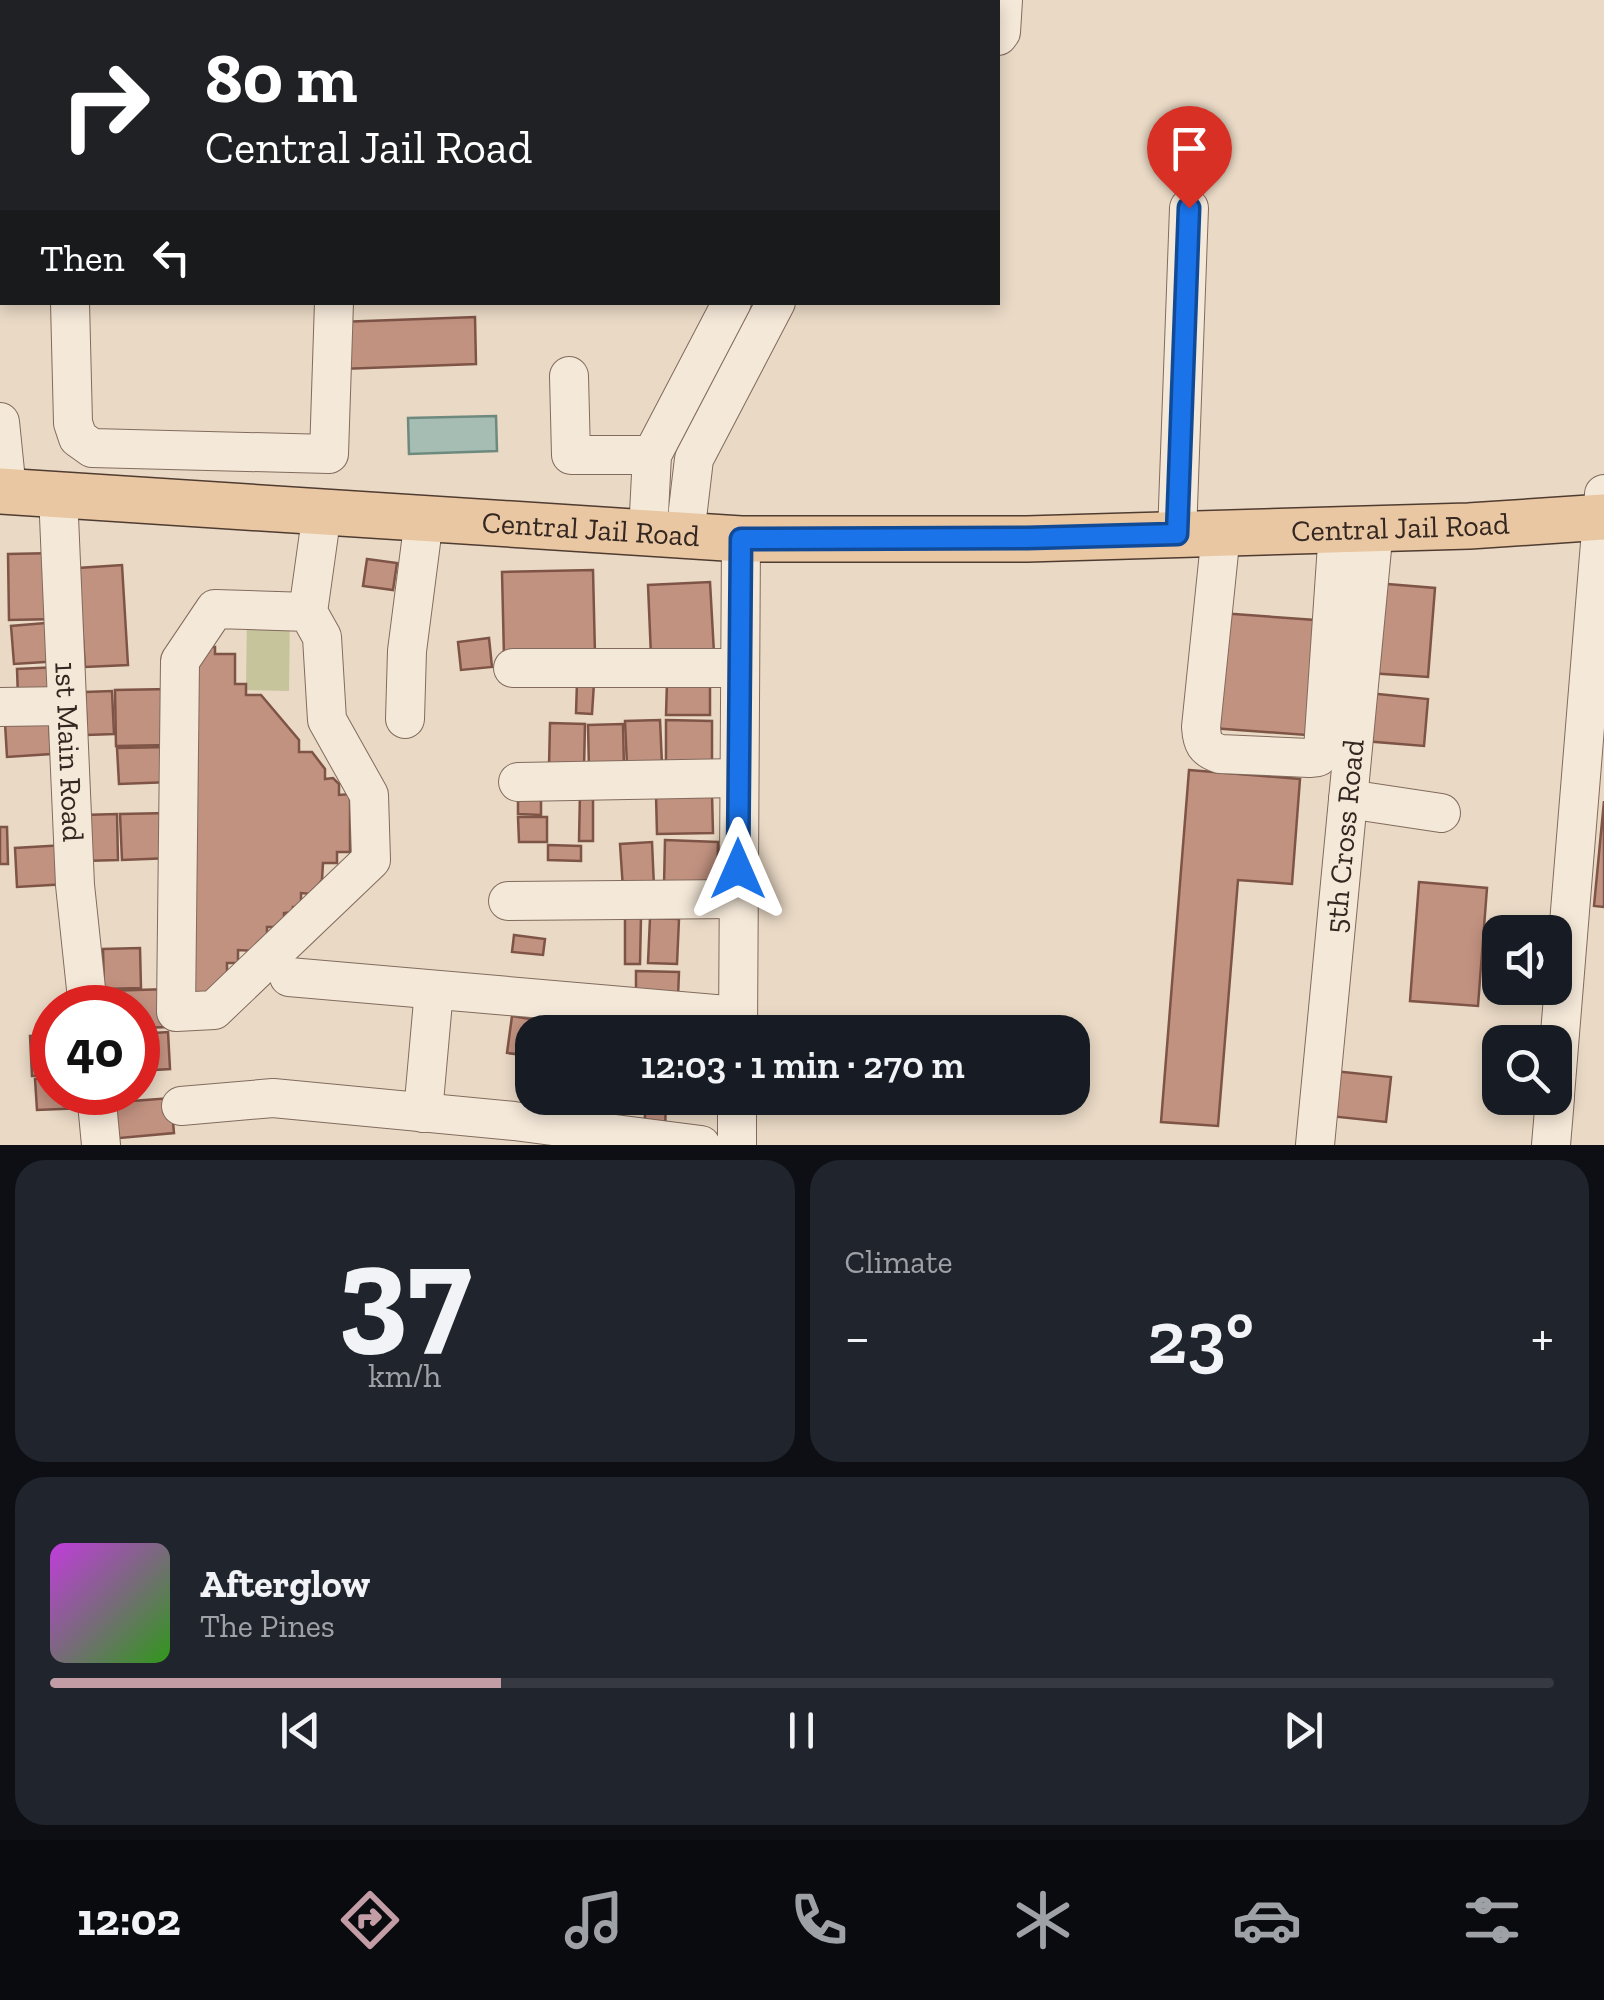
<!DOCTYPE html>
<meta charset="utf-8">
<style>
:root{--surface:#171b24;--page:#20242c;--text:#f1f3f6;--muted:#9ea1a6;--line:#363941;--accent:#c39da5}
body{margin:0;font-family:"Zilla Slab",serif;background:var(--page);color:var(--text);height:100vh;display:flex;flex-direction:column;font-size:38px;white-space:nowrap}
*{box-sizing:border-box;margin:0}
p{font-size:32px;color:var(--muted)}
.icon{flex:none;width:55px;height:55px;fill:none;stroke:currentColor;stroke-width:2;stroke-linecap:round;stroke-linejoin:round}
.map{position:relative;height:1145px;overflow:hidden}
.side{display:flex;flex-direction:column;gap:15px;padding:15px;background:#0d0f14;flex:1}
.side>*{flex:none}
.hud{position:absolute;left:0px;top:0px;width:1000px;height:305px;box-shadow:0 5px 15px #0003;background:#202124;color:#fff;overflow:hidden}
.fabs{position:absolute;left:1482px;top:915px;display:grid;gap:20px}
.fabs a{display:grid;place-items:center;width:90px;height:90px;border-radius:20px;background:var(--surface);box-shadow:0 5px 15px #0003;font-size:50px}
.speed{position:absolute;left:30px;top:985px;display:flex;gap:20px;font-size:50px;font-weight:700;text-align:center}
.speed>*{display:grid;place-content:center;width:130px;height:130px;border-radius:50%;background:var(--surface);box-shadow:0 5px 15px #0003;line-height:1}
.speed .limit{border:15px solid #d22;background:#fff;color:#111}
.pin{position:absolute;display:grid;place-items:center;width:85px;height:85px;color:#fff;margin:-102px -42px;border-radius:50% 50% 50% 0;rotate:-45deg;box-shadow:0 0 10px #0007}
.pin .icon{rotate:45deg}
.me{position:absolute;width:110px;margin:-55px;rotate:0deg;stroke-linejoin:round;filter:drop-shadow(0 0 8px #0008)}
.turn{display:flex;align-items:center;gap:35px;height:210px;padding:0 40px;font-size:45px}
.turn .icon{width:130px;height:130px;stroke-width:2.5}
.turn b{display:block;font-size:70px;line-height:85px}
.then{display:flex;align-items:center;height:95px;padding:0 40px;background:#0003;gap:20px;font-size:38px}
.big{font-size:75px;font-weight:600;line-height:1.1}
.side .card{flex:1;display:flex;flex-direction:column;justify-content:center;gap:15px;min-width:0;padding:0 35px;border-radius:30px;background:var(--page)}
.side .dial{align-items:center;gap:0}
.dial b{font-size:130px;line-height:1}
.song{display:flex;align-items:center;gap:30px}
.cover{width:120px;height:120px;border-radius:15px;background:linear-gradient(135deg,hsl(290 70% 55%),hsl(110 70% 35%))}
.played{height:10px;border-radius:5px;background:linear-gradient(90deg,var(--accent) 30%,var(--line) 30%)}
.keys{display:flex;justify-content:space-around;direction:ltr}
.heat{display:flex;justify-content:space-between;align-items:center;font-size:55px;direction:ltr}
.side .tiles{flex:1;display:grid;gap:15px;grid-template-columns:1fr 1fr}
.card:last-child{grid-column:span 2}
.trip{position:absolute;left:515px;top:1015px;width:575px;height:100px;border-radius:30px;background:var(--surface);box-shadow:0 5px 15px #0003;font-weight:600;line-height:100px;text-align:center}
.menu{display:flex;height:160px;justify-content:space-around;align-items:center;background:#090b0e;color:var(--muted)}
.menu .icon{width:70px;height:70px}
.menu .on{color:var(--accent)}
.menu b{font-size:45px;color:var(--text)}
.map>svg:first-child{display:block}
.green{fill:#c5c49b}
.water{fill:#a6bdb3;stroke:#6e8a7f;stroke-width:2.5}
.building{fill:#c29280;stroke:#7e5446;stroke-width:2.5}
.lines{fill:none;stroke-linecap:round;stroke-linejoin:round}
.minor-casing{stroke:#826b5d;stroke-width:40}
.major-casing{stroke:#503b31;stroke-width:48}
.minor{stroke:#f4e8d8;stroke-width:38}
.major{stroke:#e8c7a2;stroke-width:45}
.route-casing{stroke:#114b97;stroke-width:25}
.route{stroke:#1a73e8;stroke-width:18}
.labels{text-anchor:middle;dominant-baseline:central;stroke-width:10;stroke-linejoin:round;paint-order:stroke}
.street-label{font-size:30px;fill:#342620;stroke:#f1e4d4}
</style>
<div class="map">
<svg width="1604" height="1145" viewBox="0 0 1604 1145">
<rect width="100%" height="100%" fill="#e9d9c5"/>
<path class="green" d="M247 607 290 608 289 691 246 690Z"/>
<path class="water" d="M496 416 497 451 409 454 408 418Z"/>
<g class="building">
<path d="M475 317 476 364 341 369 339 322Z"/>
<path d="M56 553 57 619 9 620 8 554Z"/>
<path d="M367 559 397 563 393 590 363 586Z"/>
<path d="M122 565 128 665 85 667 78 568Z"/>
<path d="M593 570 595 655 504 657 502 572Z"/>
<path d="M710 582 714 653 651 656 648 585Z"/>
<path d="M1375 583 1435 588 1428 677 1369 673Z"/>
<path d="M1220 613 1329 621 1320 736 1212 728Z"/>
<path d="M57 622 60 661 14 664 11 626Z"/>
<path d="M489 638 492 667 461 670 458 642Z"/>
<path d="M200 647H215V654H235V684H246V695H261L299 740V752H312L325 769V779L333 778 339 784V795L350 794V852H337V863H323L322 880 312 894 301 893V907H293V912L284 913V927H267V943L258 951 238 950V963H227V988L187 1005 188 665Z"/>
<path d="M59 667 60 695 18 697 17 669Z"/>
<path d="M577 682 594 683 592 714 576 713Z"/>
<path d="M667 682H710V715H666Z"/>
<path d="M170 689 171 745 116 746 115 690Z"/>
<path d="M112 691 114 734 87 735 85 692Z"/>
<path d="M1368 693 1428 699 1424 746 1364 741Z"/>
<path d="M660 720 662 764 627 765 625 721Z"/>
<path d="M666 720 712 721V769L666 768Z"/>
<path d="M49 721 51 754 7 757 5 723Z"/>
<path d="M550 723 585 724 584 768 549 767Z"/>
<path d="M623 724 624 768 589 769 588 725Z"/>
<path d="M170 747 171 782 119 784 117 748Z"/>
<path d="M1189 770 1300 779 1292 884 1238 880 1218 1126 1161 1122Z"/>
<path d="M518 792H541V815L518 814Z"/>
<path d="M580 793H593V841H579Z"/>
<path d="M712 794 713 833 657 834 656 795Z"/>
<path d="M1604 801V907L1594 906Z"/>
<path d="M169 813 171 858 122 860 120 814Z"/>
<path d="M117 814 118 860 83 861 82 815Z"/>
<path d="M518 817H547V842H519Z"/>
<path d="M0 827H7L8 864H0Z"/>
<path d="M665 840 718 842 717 887 664 886Z"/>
<path d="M652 842 654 887 623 889 620 844Z"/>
<path d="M65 845 67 884 17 887 15 848Z"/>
<path d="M548 845 581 846V861L548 860Z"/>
<path d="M1419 882 1487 888 1478 1006 1410 1001Z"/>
<path d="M625 917H641L640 964H625Z"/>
<path d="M650 918 679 919 677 964 648 963Z"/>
<path d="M514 935 545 939 543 955 512 952Z"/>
<path d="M140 948 141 988 104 989 103 949Z"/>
<path d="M636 971 679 972 678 997 636 995Z"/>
<path d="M169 989 170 1027 138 1028V1008H104V991Z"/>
<path d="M512 1016 543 1021 542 1032H532V1056L507 1053Z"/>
<path d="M168 1032 170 1069 138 1071V1034Z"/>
<path d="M52 1035V1075L32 1076 30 1036Z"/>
<path d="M1334 1071 1391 1077 1386 1122 1329 1116Z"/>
<path d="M52 1078V1092H83L84 1108 37 1110 35 1079Z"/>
<path d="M171 1098 174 1133 109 1139 106 1103Z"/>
<path d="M534 1098H574L572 1114 533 1108Z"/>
<path d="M646 1098H666L665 1133 644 1132Z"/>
</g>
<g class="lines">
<defs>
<g id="minor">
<path d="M119 0V2"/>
<path d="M71 2V0"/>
<path d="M372 2H399"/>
<path d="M538 2 657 0"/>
<path d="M998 36 1001 32 1003 0"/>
<path d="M70 302 73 423 78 438 92 448 329 454 334 302"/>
<path d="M569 376 571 455H652"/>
<path d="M0 422 7 491"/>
<path id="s1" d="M58 494 75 885 88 1008"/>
<path d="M648 533 652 455 732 302"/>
<path d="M1221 533 1201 727C1202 743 1205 749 1220 754L1309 758 1318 757 1323 750 1338 530"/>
<path d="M1177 534 1189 208"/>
<path d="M685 535 694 459 776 302"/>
<path d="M308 612 215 609 180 661 176 1012 214 1010 371 860 369 795 327 720 322 637 308 612 322 512"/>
<path d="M513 668H739"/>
<path d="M0 707 67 706"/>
<path d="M405 719 407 651 424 519"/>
<path d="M518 782 738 778"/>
<path d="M1348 799 1441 813"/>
<path d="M508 901 738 899"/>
<path d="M289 977 738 1016"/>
<path d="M738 1032 741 539"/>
<path d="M96 1092 101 1145"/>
<path d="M1555 1095 1604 494"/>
<path d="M181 1106 273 1098 514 1121 701 1145"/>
<path d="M423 1113 434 990"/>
<path d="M737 1145V1098"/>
<path id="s2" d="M1315 1145 1374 528"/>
<path d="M1551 1145 1555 1098"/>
</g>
<g id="major">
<path id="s3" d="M0 491 741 539H1027L1469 526 1604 517"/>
</g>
</defs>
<use href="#minor" class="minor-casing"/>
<use href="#major" class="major-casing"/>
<use href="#minor" class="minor"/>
<use href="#major" class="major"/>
</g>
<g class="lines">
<defs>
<path id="route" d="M738 869 741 539 1027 538 1177 534 1189 208"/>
</defs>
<use href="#route" class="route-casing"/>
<use href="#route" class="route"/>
</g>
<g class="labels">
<g class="street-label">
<text stroke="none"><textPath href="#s3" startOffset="1402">Central Jail Road</textPath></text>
<text stroke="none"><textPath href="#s3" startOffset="592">Central Jail Road</textPath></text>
<text stroke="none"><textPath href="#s1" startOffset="258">1st Main Road</textPath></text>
<text stroke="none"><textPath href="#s2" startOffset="310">5th Cross Road</textPath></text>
</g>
</g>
</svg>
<div class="fabs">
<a><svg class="icon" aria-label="sound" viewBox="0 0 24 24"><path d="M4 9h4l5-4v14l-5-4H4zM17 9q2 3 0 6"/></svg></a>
<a><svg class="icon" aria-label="search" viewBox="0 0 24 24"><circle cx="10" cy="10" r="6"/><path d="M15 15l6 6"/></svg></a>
</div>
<div class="speed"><div class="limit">40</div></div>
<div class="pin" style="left:1189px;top:208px;background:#d93025"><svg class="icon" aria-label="arrive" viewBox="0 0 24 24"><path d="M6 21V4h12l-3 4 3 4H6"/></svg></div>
<svg class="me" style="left:738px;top:869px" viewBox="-20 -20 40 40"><path d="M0-17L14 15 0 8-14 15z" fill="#1a73e8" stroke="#fff" stroke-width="4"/></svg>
<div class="trip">12:03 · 1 min · 270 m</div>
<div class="hud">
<div class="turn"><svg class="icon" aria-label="right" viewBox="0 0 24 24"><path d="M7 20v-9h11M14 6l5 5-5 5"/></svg><div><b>80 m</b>Central Jail Road</div></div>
<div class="then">Then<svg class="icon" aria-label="left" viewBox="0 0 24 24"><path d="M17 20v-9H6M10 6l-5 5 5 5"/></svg></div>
</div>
</div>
<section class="side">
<div class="tiles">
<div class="card dial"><b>37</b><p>km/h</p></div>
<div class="card"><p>Climate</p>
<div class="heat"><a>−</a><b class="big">23°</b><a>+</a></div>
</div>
<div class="card">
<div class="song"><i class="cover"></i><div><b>Afterglow</b><p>The Pines</p></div></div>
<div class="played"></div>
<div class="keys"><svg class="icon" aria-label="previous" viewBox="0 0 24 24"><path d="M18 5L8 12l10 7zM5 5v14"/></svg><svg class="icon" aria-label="pause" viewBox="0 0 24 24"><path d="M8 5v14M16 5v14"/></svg><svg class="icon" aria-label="next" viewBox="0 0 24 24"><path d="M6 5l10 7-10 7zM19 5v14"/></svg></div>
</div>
</div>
</section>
<nav class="menu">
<b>12:02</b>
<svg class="icon on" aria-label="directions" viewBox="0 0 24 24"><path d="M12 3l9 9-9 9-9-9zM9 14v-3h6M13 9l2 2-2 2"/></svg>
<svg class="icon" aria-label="music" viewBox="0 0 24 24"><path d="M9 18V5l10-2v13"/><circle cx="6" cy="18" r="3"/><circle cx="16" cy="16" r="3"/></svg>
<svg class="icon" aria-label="phone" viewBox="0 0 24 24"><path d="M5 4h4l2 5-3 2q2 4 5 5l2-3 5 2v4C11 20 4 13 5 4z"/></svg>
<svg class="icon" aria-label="climate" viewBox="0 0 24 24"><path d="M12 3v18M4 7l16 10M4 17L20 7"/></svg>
<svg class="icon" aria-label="car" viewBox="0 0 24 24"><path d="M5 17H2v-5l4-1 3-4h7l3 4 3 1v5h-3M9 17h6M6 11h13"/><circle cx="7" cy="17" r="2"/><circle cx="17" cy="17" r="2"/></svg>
<svg class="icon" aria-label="filters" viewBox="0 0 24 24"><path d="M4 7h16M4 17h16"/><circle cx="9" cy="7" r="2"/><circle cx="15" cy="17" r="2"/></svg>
</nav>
